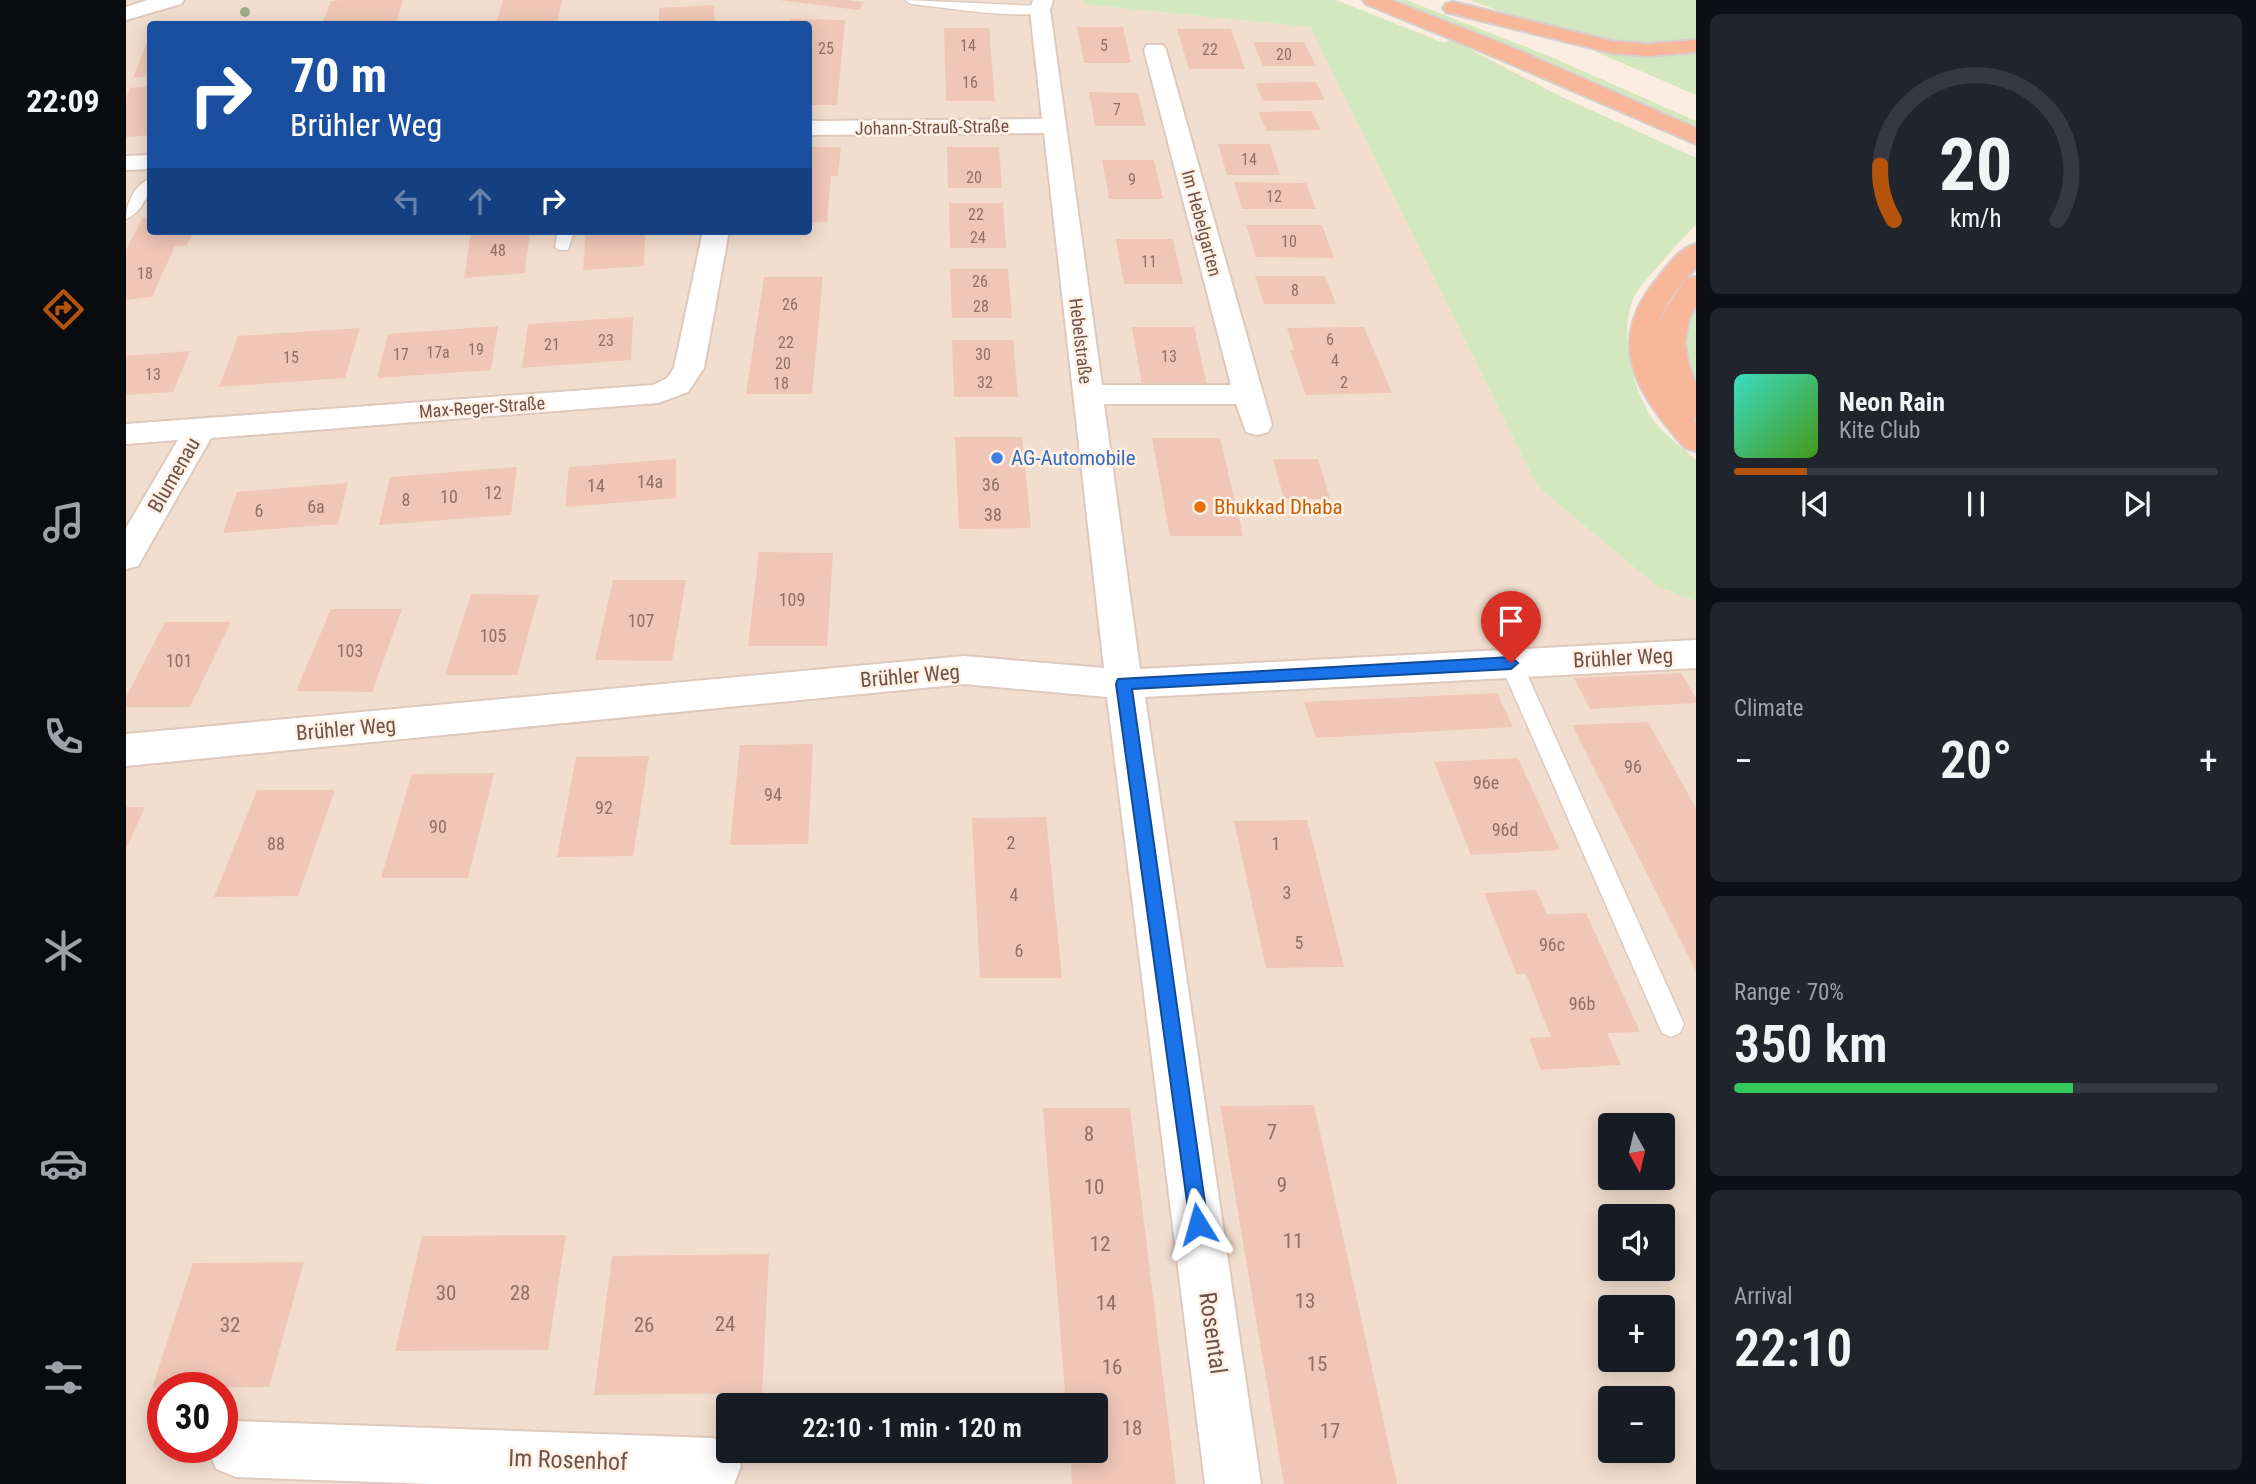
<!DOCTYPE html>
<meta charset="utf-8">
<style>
:root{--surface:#171b24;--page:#20242c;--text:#f1f3f6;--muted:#9ea1a6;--line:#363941;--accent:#b45309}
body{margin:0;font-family:"Roboto Condensed",sans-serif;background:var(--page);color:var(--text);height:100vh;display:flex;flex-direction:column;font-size:26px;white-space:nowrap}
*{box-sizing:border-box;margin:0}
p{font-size:23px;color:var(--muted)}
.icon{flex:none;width:38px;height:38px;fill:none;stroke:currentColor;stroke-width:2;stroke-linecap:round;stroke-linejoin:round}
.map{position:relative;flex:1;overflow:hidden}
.drawer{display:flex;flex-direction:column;gap:14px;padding:14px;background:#0d0f14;width:560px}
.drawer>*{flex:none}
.top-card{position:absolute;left:21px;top:21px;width:665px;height:214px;border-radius:7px;box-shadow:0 4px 18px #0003;background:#1a4fa0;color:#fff;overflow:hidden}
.needle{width:46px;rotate:172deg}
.fabs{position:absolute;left:1472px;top:1113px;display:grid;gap:14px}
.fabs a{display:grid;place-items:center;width:77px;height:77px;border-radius:7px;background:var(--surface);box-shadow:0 4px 18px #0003;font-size:35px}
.speed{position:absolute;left:21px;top:1372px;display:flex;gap:14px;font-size:35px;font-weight:700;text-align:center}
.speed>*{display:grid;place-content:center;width:91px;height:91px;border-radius:50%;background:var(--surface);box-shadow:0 4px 18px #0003;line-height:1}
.speed .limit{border:10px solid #d22;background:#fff;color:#111}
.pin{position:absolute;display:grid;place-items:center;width:60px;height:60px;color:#fff;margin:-72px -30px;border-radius:50% 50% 50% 0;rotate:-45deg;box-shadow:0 0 7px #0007}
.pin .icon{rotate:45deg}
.me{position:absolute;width:77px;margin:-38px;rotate:352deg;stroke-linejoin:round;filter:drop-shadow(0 0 5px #0008)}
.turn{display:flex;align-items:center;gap:24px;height:147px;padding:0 28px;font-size:32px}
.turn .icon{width:91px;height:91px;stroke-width:2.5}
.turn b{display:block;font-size:49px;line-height:60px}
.lanes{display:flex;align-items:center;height:66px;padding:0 28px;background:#0003;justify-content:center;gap:35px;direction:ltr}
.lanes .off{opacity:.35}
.big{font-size:52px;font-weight:600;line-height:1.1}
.drawer .tile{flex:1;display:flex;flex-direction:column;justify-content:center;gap:10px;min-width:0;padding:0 24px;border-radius:10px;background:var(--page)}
.drawer .dial{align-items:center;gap:0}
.dial svg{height:182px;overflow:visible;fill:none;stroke:var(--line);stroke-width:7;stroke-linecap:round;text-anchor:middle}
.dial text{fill:var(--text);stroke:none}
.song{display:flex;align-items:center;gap:21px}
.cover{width:84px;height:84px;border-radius:10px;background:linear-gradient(135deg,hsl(170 70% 55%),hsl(100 70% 35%))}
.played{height:7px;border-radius:4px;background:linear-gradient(90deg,var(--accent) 15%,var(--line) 15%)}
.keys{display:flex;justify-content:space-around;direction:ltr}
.heat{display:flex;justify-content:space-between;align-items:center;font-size:38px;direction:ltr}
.charge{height:10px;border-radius:5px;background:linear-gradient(90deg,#34c759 70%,var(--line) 0)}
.trip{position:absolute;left:590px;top:1393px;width:392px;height:70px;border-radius:7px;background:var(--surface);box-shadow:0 4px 18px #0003;font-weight:600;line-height:70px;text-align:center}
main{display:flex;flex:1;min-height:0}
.tabs{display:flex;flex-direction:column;width:126px;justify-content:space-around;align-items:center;background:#090b0e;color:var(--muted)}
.tabs .icon{width:49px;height:49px}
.tabs .active{color:var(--accent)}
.tabs b{font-size:32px;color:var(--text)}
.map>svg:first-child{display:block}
.residential{fill:#f2dece;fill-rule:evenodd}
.green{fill:#d4e8bf}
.building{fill:#f0c7b7}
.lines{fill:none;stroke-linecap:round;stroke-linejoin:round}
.service-casing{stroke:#dfc8bc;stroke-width:3}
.minor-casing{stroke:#dfc8bc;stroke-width:4}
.tertiary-casing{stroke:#dfc8bc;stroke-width:4}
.trunk-casing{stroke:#d7cfcc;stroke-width:4}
.service{fill:#fff;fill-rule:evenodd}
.minor{fill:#fff;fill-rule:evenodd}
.tertiary{fill:#fff;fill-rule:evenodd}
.trunk{fill:#f7b798;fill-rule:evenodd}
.tree{fill:#a0ac88}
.route{fill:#1a73e8;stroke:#114b97;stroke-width:2}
.shop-dot{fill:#3f7fe0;stroke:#fff1e5;stroke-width:2.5}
.food-dot{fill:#e8710a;stroke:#fff1e5;stroke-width:2.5}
.labels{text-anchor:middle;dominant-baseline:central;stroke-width:5;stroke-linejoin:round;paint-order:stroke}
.far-number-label{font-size:16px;fill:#906f64}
.far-street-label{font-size:18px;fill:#705248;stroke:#fff1e5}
.number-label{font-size:18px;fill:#906f64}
.shop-label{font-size:21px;fill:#366cbe;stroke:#fff1e5;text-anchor:start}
.street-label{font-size:21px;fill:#705248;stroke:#fff1e5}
.food-label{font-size:21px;fill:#c56008;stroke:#fff1e5;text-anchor:start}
.near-number-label{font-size:21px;fill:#906f64}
.near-street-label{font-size:24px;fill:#705248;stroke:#fff1e5}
</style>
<main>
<nav class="tabs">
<b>22:09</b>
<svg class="icon active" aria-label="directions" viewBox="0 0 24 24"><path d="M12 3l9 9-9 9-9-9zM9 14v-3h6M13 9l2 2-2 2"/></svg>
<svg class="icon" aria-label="music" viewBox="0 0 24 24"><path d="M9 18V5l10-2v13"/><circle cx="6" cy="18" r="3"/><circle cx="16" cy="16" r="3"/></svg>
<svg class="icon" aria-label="phone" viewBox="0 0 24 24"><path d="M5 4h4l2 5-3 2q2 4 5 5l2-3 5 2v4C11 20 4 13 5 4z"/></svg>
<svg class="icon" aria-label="climate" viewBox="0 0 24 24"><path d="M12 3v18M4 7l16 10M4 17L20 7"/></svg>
<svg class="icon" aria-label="car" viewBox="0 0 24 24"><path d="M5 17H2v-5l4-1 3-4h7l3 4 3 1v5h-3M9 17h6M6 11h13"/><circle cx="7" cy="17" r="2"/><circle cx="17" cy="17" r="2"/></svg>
<svg class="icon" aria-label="filters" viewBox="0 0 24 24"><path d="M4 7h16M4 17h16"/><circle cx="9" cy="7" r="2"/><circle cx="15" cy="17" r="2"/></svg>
</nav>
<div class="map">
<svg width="1570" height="1484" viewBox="0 0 1570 1484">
<rect width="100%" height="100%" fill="#fbeddf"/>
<path class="residential" d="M0 0H961L957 4 1184 27 1411 486 1532 587 1570 601V1484H0ZM24 24H682V231H24ZM1484 1125H1536V1178H1484ZM1484 1216H1536V1269H1484ZM1484 1307H1536V1360H1484ZM37 1388H96V1447H37ZM1484 1398H1536V1451H1484ZM602 1405H970V1451H602Z"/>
<g class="green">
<path d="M961 0H1210L1318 43 1326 40 1432 95 1570 158V224C1556 240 1514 283 1507 299 1492 334 1508 400 1533 427 1544 439 1558 449 1570 460V601L1532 587 1411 486 1184 27 956 4Z"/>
<path d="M1270 0H1280L1423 56 1570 121V126L1424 62Z"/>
<path d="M1344 0H1570V39C1499 59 1410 25 1344 0Z"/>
<path d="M1472 50 1526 55 1570 53V95L1468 51Z"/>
<path d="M1570 307V384C1556 359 1557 332 1570 307Z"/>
</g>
<g class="building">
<path d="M216 0H277L270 24H196L205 1Z"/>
<path d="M377 0H436L431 24H370Z"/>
<path d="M652 0H722L738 2 733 10Z"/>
<path d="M588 5 589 24H533V8Z"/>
<path d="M665 19 719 20 711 105H682V24H664Z"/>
<path d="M951 27H997L1005 63H958Z"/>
<path d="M818 28H863L869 101H820Z"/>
<path d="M1051 29H1105L1119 69H1063Z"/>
<path d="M24 34V76L7 78Z"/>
<path d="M1127 42H1178L1190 66H1137Z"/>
<path d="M1190 82 1199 100 1137 101 1129 83Z"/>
<path d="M24 86V135L0 137V98L4 88Z"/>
<path d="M963 92 1012 93 1020 126H969Z"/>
<path d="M1185 111 1195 130 1141 131 1132 112Z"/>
<path d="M1092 144H1144L1154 175H1101Z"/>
<path d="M682 147H715L712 176H705L701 222H682Z"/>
<path d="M821 147H873L876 188H822Z"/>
<path d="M976 160H1028L1037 199H983Z"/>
<path d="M1108 182 1180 183 1190 209H1116Z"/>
<path d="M823 203H877L880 248H824Z"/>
<path d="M17 218H24V231H67L61 245 49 246 26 297 0 300V250Z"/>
<path d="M1120 225H1196L1208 258 1130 257Z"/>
<path d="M345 231H404L399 273 338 278Z"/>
<path d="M460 231H519L518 266 457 270Z"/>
<path d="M990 239H1047L1057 284H998Z"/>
<path d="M824 269H882L886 318H826Z"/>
<path d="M1129 276H1199L1210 304H1138Z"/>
<path d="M638 277H697L686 394H620Z"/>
<path d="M507 317 505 360 396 368 402 324Z"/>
<path d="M372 326 365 370 251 378 262 334Z"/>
<path d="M1006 327H1068L1081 385H1016Z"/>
<path d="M1238 327 1266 393 1180 395 1164 350H1168L1161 328Z"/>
<path d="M234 328 219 378 93 387 112 336Z"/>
<path d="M826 340H887L892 397H828Z"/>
<path d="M64 351 47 392 0 395V356Z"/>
<path d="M829 437H896L905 528 833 529Z"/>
<path d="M1026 438H1094L1117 536H1044Z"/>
<path d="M550 459V498L439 507 443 467Z"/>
<path d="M1147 459H1192L1204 499H1158Z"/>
<path d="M391 467 385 515 253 525 264 477Z"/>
<path d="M222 483 212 524 97 533 111 492Z"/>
<path d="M633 552 707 553 701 646H622Z"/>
<path d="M487 580H560L546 661 469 660Z"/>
<path d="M345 594 413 595 391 675H319Z"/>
<path d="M205 609H276L246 692 170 691Z"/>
<path d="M39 622H105L64 707H0V697Z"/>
<path d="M1555 673 1570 698V703L1464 709 1448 678Z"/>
<path d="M1371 693 1387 727 1190 738 1178 702Z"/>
<path d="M1522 722 1570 808V971L1446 725Z"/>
<path d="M687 744 682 844 604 845 614 745Z"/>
<path d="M523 756 507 856 431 857 450 757Z"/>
<path d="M1392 758 1434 850 1345 855 1308 762Z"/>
<path d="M368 773 342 878H255L286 774Z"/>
<path d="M131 790H209L172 896 88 897Z"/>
<path d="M0 807H19L0 849Z"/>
<path d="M920 817 936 978H854L846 818Z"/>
<path d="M1181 820 1218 967 1140 968 1108 821Z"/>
<path d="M1410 890 1421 914 1460 913 1514 1032 1481 1033 1495 1065 1415 1070 1403 1038 1425 1037 1400 974 1391 975 1358 893Z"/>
<path d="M1188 1105 1252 1395 1271 1484H1158L1094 1106Z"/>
<path d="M917 1108H1004L1050 1484H946L944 1451H970V1405H940Z"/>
<path d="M440 1235 422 1350 269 1351 296 1236Z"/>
<path d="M643 1254 636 1393 468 1395 486 1256Z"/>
<path d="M178 1262 143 1387 26 1388 67 1263Z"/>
</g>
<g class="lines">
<defs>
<g id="service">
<path d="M779 0 914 6 920 10C905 22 809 6 785 4Z"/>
<path d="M24 179C25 193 15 213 0 219 0 203 9 184 24 179Z"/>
<path d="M432 231H448L442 250H432L429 247Z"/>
<path d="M1385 655 1393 657 1396 663 1554 1015 1558 1024 1554 1033 1545 1037 1536 1033 1374 663 1377 657Z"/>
</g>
<g id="minor">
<path d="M907 0H927L924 10 976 385H1105L1018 50 1021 45H1037L1040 50 1146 425 1142 432 1131 435 1120 432 1110 404H978L1014 669 1570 640V668L1019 697 1135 1484H1079L981 697 838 684 0 766V734L838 656 978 668 918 133 682 135V121L916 119 904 10Z"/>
<path d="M24 155V169L0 170V156Z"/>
<path d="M577 231H603L578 368 562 392 532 403 85 438 12 566 0 569V528L52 440 0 444V424L527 385 541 378 548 368Z"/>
<path d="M110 1421 587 1438 602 1444V1451H609L615 1466 608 1484H305L110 1477 90 1469 82 1449 96 1447V1427Z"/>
</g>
<path id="tertiary" d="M22 0H58L55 4 0 20V7Z"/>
<g id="trunk">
<path d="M1237 0H1265L1392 50 1570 128V144L1376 60 1240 4Z"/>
<path d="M1327 2 1486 41 1522 44 1570 40V52L1522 56 1486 53 1320 12 1317 8 1320 4Z"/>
<path d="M1570 244V268C1554 285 1538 302 1533 326L1539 310 1560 279 1570 277V306L1563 319 1559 342 1563 366 1570 384V419L1567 418 1570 422V451L1559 448C1512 394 1477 344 1531 279 1541 266 1554 248 1570 244Z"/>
</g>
</defs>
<use href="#service" class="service-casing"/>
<use href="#minor" class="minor-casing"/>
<use href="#tertiary" class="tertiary-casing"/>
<use href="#trunk" class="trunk-casing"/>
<use href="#service" class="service"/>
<use href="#minor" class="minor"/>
<use href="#tertiary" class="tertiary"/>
<use href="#trunk" class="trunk"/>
</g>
<circle class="tree" cx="119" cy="12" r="5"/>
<path class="route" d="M1385 657 1392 663 1385 669 1006 689 1082 1224 1079 1231 1072 1234 1065 1231 990 684 992 679Z"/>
<circle class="shop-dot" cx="871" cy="458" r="7"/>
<circle class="food-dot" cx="1074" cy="507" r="7"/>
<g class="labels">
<g class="far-number-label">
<text x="842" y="45">14</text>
<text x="978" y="45">5</text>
<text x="700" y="48">25</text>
<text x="1084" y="49">22</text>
<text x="1158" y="54">20</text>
<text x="844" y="82">16</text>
<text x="991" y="109">7</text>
<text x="1123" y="159">14</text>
<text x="848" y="177">20</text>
<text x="1006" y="179">9</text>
<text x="1148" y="196">12</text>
<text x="850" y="214">22</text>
<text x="852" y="237">24</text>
<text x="1163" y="241">10</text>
<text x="372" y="250">48</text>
<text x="1023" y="261">11</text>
<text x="19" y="273">18</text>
<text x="854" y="281">26</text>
<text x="1169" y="290">8</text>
<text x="664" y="304">26</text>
<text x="855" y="306">28</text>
<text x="1204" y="339">6</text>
<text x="480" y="340">23</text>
<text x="660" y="342">22</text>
<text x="426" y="344">21</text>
<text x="350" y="349">19</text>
<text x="312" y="352">17a</text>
<text x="275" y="354">17</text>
<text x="857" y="354">30</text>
<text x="1043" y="356">13</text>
<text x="165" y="357">15</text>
<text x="1209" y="360">4</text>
<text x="657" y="363">20</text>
<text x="27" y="374">13</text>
<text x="859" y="382">32</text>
<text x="1218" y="382">2</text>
<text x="655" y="383">18</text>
</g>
<g class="far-street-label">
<text transform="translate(806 127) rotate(-1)">Johann-Strauß-Straße</text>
<text transform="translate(1076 223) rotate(75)">Im Hebelgarten</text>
<text transform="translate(955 341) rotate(83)">Hebelstraße</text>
<text transform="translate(356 407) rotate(-4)">Max-Reger-Straße</text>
</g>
<g class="number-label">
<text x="524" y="481">14a</text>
<text x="865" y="484">36</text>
<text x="470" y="485">14</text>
<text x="367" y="492">12</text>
<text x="323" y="496">10</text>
<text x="280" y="499">8</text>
<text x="190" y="506">6a</text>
<text x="133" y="510">6</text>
<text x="867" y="514">38</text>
<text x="666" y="599">109</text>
<text x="515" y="620">107</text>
<text x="367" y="635">105</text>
<text x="224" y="650">103</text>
<text x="53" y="660">101</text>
<text x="1507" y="766">96</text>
<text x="1360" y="782">96e</text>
<text x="647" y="794">94</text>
<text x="478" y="807">92</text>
<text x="312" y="826">90</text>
<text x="1379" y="829">96d</text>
<text x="885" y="842">2</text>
<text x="150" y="843">88</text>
<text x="1150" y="843">1</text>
<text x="1161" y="892">3</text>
<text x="888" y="894">4</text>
<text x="1173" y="942">5</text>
<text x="1426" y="944">96c</text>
<text x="893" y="950">6</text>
<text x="1456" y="1003">96b</text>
</g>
<g class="shop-label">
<text x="885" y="458">AG-Automobile</text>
</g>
<g class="street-label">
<text transform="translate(48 475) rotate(-60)">Blumenau</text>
<text transform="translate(1497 658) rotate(-3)">Brühler Weg</text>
<text transform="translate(784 676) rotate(-5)">Brühler Weg</text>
<text transform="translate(220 729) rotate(-5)">Brühler Weg</text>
</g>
<g class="food-label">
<text x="1088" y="507">Bhukkad Dhaba</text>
</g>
<g class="near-number-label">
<text x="1146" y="1132">7</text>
<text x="963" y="1134">8</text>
<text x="1156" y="1185">9</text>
<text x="968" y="1187">10</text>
<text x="1167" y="1241">11</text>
<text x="974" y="1244">12</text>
<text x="320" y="1293">30</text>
<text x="394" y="1293">28</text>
<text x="1179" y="1301">13</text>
<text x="980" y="1303">14</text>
<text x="599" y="1324">24</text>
<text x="104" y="1325">32</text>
<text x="518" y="1325">26</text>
<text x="1191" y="1364">15</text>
<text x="986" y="1367">16</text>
<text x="1006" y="1428">18</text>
<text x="1204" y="1431">17</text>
</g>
<g class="near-street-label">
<text transform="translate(1087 1333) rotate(82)">Rosental</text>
<text transform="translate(442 1460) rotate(2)">Im Rosenhof</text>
</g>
</g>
</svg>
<div class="fabs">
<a><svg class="needle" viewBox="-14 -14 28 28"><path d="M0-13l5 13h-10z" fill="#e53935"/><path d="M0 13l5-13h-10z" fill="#9ea1a6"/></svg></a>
<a><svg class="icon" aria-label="sound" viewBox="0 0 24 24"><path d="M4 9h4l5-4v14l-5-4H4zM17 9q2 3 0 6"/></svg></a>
<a>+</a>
<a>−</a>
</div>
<div class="speed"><div class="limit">30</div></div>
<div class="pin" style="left:1385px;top:663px;background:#d93025"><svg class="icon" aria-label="arrive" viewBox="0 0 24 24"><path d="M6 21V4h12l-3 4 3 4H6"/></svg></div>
<svg class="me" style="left:1072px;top:1224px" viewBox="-20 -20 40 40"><path d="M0-17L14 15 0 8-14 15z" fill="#1a73e8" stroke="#fff" stroke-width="4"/></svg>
<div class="trip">22:10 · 1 min · 120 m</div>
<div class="top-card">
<div class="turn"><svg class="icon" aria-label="right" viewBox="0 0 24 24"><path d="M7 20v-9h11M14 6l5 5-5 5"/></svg><div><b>70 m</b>Brühler Weg</div></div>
<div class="lanes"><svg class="icon off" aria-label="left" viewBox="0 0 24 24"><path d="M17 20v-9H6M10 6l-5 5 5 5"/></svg><svg class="icon off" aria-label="ahead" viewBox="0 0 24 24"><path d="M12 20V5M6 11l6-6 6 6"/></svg><svg class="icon" aria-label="right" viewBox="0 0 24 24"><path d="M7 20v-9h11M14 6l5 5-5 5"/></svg></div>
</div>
</div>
<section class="drawer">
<div class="tile dial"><svg viewBox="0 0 100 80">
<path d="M14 69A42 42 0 1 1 86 69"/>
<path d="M14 69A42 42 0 0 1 8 45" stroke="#b45309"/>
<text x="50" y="56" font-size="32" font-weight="700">20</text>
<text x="50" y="72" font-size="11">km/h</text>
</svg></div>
<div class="tile">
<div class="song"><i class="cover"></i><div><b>Neon Rain</b><p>Kite Club</p></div></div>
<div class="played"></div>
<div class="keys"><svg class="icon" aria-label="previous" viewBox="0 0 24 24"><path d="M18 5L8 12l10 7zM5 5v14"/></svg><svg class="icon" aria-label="pause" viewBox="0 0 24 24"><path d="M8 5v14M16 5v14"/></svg><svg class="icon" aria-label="next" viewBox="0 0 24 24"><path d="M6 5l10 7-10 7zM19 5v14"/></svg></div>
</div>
<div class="tile"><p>Climate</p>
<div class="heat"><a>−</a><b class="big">20°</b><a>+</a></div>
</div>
<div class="tile"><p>Range · 70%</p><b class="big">350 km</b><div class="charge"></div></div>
<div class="tile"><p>Arrival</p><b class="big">22:10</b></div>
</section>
</main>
